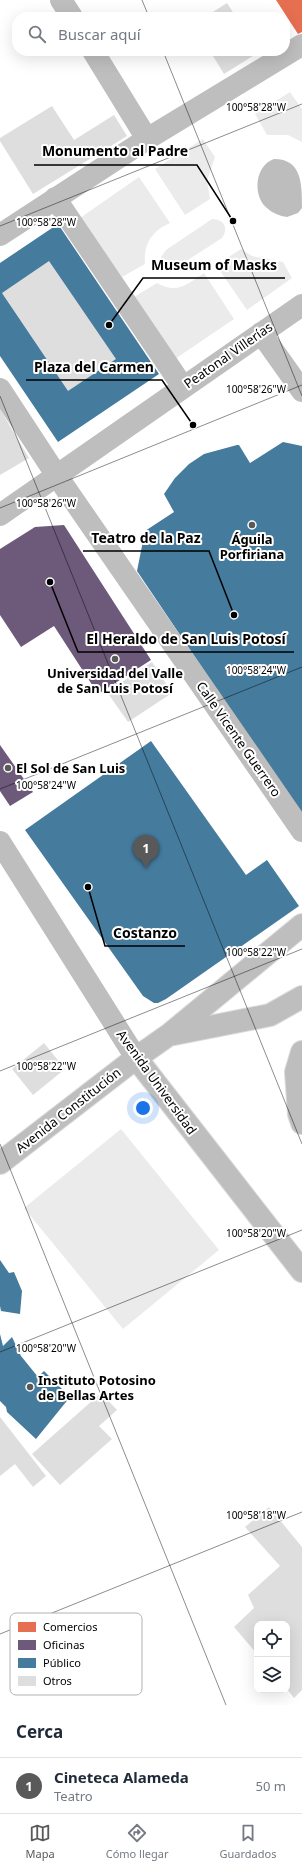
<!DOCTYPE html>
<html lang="es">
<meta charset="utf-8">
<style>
:root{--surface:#fff;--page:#f6f6f7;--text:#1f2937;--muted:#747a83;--line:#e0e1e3;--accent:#595959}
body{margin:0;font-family:"Noto Sans",sans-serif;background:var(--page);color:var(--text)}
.controls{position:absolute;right:12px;bottom:12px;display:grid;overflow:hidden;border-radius:8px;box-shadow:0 4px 16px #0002}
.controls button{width:36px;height:36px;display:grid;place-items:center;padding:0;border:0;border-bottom:1px solid var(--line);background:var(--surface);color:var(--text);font:20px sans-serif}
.you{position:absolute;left:143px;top:1108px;width:14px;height:14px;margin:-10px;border:3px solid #fff;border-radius:50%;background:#1a73e8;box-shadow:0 0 0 6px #1a73e833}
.badge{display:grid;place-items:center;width:26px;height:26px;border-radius:50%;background:var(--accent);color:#fff;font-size:13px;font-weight:700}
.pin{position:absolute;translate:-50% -33px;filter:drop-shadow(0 1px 2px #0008)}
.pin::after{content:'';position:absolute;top:21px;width:14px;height:12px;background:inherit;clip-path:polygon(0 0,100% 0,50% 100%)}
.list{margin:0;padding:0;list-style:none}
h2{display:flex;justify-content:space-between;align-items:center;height:52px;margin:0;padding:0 16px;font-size:17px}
h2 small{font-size:13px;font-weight:400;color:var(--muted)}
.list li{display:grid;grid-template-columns:26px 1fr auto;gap:12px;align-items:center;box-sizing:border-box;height:56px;padding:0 16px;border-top:1px solid var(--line)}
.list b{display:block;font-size:15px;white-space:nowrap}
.list p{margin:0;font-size:13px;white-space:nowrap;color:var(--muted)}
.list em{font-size:13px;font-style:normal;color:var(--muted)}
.icon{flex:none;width:22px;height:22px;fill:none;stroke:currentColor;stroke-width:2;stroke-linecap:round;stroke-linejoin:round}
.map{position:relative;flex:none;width:302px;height:1705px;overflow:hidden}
.search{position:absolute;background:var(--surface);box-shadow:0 4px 16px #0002;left:12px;right:12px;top:12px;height:44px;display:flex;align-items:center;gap:10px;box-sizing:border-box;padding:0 14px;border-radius:16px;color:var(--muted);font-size:15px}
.sheet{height:108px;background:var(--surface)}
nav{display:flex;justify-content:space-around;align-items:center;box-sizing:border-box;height:56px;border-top:1px solid var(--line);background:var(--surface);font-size:11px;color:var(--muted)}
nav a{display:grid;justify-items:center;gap:2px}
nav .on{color:var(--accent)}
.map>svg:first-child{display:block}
.green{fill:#ebebeb}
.water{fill:#bdbdbd}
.shops{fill:#e76f51}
.offices{fill:#6d597a}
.public{fill:#457b9d;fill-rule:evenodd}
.building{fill:#dedede}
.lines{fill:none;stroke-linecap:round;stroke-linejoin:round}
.primary-casing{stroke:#dbdbdb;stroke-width:24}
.street{stroke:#bebebe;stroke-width:22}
.primary{stroke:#bebebe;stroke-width:22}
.ticks{fill:none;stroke:#000;stroke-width:1;stroke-opacity:0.45}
.poi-dot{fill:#595959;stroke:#fff;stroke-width:1.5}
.labels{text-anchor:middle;stroke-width:4;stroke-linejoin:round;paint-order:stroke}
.street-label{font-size:13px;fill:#000;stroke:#fff}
.poi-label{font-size:13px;font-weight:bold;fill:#000;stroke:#fff}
.key{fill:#fff;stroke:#b2b2b2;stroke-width:1}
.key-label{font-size:11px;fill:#000}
.ticks-label{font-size:10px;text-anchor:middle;fill:#000;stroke:#fff;stroke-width:4;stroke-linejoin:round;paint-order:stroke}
.leader{fill:none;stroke:#000;stroke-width:1.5}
.callout-dot{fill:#000;stroke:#fff;stroke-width:1.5}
.callout-label{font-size:14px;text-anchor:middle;font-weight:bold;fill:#000;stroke:#fff;stroke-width:4;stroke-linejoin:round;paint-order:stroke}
</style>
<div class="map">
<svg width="302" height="1705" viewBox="0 0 302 1705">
<rect width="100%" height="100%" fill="#fff"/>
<path class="green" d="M290,92L302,109V142L288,135H267L255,114Z
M203,139L215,157L207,181L210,199L185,215L155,169Z
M139,177L170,223C152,231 143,244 145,264L122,277L80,218Z
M212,219C224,219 229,228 222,238L177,267L168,269L163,265L161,257L166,250Z
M241,249L252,256L283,262L292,278L247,310L216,265Z
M204,273L234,319L175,359L134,297L157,283C176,294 187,285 204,273Z
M121,1129L219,1250L123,1329L24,1208Z"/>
<path class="water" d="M274,159C302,159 302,184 302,208L298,213L287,217C280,216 272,213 267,208C252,196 255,165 274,159Z"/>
<path class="shops" d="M276,0H302V32L298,34Z"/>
<path class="offices" d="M64,525L151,660L98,694L54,626L21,647L0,615V549L35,527Z
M0,745L33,792L10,806L0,791Z"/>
<path class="public" d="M58,224L159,374L58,442L0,356V263ZM49,263L114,358L68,389L3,294Z
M283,442L302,446V816L137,571L145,531L174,512L164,494L175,478L189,464L204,454L237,445H239L250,463Z
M151,741L246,875L267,860L299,906L166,999L158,1003H154L143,996L25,830Z
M0,1260L9,1273L14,1272L22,1291L20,1314L1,1311L0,1306Z
M0,1334L3,1346L12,1337L21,1356L38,1377L44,1371L70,1397L36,1439L7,1412L6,1407L0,1401Z"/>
<path class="building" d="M227,3L236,17H205Z
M210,51H261L224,74Z
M52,106L74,140L114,115L127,136L33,194L0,141V138Z
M49,261L116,359L68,391L2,293Z
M0,409L29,458L0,475Z
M152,662L172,693L128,722L107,692Z
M44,1043L65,1069L33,1095L12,1069Z
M101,1393L117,1410L99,1426L112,1439L60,1485L32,1454Z
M0,1417L46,1476L33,1487L15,1464L0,1476Z
M269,1507L302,1547V1690L294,1698L287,1689V1624H257V1654L234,1627L254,1608L248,1595L280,1566L245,1527Z"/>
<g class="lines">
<defs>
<path id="primary" d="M174,1034L270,1015L302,997
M302,1052L296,1072L299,1114L302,1123
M136,1058L302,1271
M0,1163L136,1058L170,1034L302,925"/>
</defs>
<use href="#primary" class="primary-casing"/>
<path class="street" d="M61,0L72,17
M93,51L147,139
M55,198L183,387
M0,235L147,139L302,45
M261,333L302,391
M0,389L57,476L302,831
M0,515L302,305
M0,842L136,1058"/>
<use href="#primary" class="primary"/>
</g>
<path class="ticks" d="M142,0L149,17M163,51L302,396M0,226L302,104M0,396L302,1144M0,508L302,385M0,789L302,667M0,1071L302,949M0,1144L226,1705M0,1352L302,1230M0,1634L302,1512"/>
<g class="poi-dot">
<circle cx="252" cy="525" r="4"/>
<circle cx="115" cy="659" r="4"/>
<circle cx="8" cy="768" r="4"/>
<circle cx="30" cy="1387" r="4"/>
</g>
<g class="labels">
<g class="street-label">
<text transform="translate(228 355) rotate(-35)" y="5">Peatonal Villerías</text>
<text transform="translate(239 739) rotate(55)" y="5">Calle Vicente Guerrero</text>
<text transform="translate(157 1082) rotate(54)" y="5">Avenida Universidad</text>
<text transform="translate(68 1110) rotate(-38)" y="5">Avenida Constitución</text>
</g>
<g class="poi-label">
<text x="252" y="544">Águila<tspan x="252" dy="15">Porfiriana</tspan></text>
<text x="115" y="678">Universidad del Valle<tspan x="115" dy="15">de San Luis Potosí</tspan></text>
<text x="16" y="773" text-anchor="start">El Sol de San Luis</text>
<text x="38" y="1385" text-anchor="start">Instituto Potosino<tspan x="38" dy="15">de Bellas Artes</tspan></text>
</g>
</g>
<rect x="10" y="1613" width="132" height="82" rx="6" class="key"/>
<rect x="18" y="1622" width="18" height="10" fill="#e76f51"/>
<rect x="18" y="1640" width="18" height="10" fill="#6d597a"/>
<rect x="18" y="1658" width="18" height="10" fill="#457b9d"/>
<rect x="18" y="1676" width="18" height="10" fill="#dedede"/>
<g class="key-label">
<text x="43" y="1631">Comercios</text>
<text x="43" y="1649">Oficinas</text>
<text x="43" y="1667">Público</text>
<text x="43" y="1685">Otros</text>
</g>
<g class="ticks-label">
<text x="256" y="111">100°58'28"W</text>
<text x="46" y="226">100°58'28"W</text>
<text x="256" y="393">100°58'26"W</text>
<text x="46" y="507">100°58'26"W</text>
<text x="256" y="674">100°58'24"W</text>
<text x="46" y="789">100°58'24"W</text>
<text x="256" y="956">100°58'22"W</text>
<text x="46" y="1070">100°58'22"W</text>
<text x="256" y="1237">100°58'20"W</text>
<text x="46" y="1352">100°58'20"W</text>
<text x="256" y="1519">100°58'18"W</text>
</g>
<path class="leader" d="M233 221L197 165H34M109 325L143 278H285M193 425L162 380H26M234 615L209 551H83M50 582L78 652H294M88 887L105 946H185"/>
<g class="callout-dot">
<circle cx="233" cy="221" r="4"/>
<circle cx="109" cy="325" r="4"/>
<circle cx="193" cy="425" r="4"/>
<circle cx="234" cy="615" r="4"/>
<circle cx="50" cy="582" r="4"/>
<circle cx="88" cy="887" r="4"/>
</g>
<g class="callout-label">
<text x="115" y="156">Monumento al Padre</text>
<text x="214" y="270">Museum of Masks</text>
<text x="94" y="372">Plaza del Carmen</text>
<text x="146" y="543">Teatro de la Paz</text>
<text x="186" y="644">El Heraldo de San Luis Potosí</text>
<text x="145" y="938">Costanzo</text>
</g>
</svg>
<div class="controls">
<button><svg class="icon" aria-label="locate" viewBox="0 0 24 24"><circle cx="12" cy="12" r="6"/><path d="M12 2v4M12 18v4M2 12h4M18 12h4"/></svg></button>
<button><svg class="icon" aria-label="layers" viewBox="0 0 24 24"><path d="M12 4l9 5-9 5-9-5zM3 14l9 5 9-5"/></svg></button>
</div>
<div class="you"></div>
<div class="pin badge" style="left:146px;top:868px">1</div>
<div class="search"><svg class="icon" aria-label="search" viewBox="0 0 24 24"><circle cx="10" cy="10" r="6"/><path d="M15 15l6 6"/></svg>Buscar aquí</div>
</div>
<section class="sheet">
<h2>Cerca<small></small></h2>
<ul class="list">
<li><span class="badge">1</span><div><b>Cineteca Alameda</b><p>Teatro</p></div><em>50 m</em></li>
</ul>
</section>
<nav>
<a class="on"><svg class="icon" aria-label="map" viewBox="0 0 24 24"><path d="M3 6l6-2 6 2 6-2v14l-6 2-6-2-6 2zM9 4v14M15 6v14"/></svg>Mapa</a>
<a><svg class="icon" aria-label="directions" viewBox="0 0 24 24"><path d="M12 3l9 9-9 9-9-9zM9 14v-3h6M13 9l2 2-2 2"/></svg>Cómo llegar</a>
<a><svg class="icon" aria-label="saved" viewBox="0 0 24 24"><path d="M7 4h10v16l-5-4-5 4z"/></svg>Guardados</a>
</nav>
